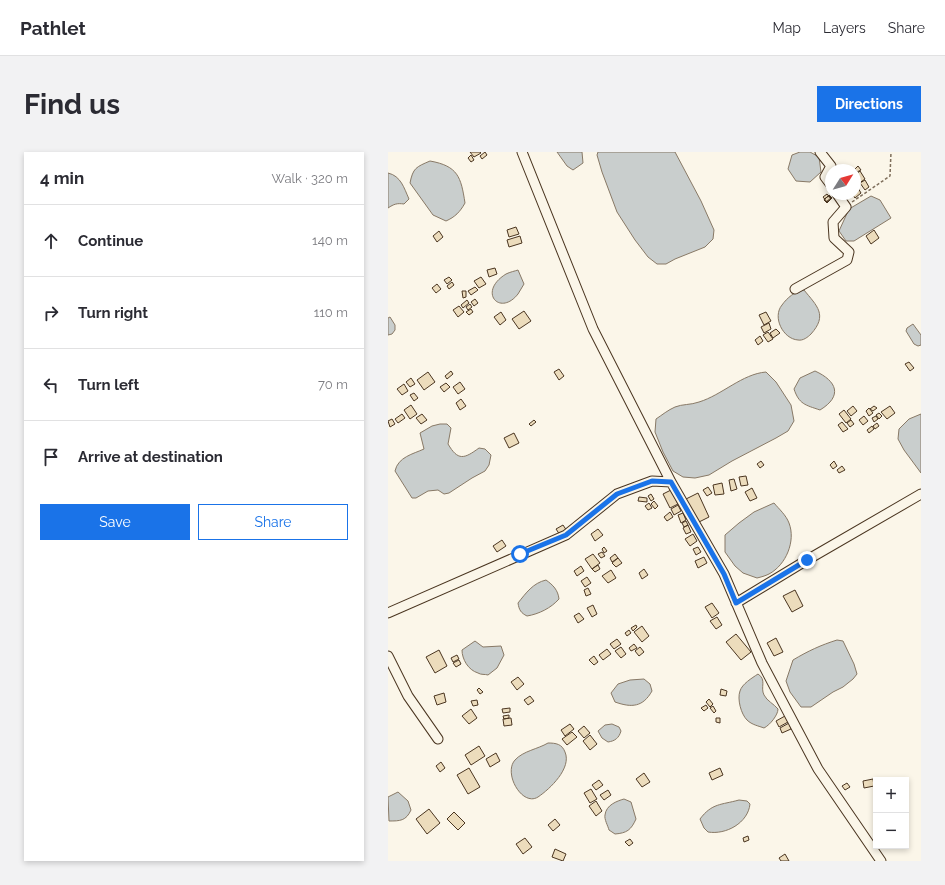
<!DOCTYPE html>
<meta charset="utf-8">
<style>
:root{--surface:#fff;--page:#f2f2f3;--text:#2b2b33;--muted:#7c7c81;--line:#e1e1e2;--accent:#1a73e8}
body{margin:0;font-family:Raleway,sans-serif;background:var(--page);color:var(--text)}
.controls{position:absolute;right:12px;bottom:12px;display:grid;overflow:hidden;border-radius:0px;box-shadow:0 2px 6px #0003}
.controls button{width:36px;height:36px;display:grid;place-items:center;padding:0;border:0;border-bottom:1px solid var(--line);background:var(--surface);color:var(--text);font:20px sans-serif}
.compass{position:absolute;left:437px;top:12px;width:36px;height:36px;border-radius:50%;background:var(--surface);box-shadow:0 2px 6px #0003;rotate:53deg}
.stop{position:absolute;width:12px;height:12px;margin:-9px;border:3px solid #1a73e8;border-radius:50%;background:#fff}
.stop.end{background:#1a73e8;border-color:#fff;box-shadow:0 1px 4px #0008}
.list{margin:0;padding:0;list-style:none}
h2{display:flex;justify-content:space-between;align-items:center;height:52px;margin:0;padding:0 16px;font-size:17px}
h2 small{font-size:13px;font-weight:400;color:var(--muted)}
.list li{display:grid;grid-template-columns:26px 1fr auto;gap:12px;align-items:center;box-sizing:border-box;height:72px;padding:0 16px;border-top:1px solid var(--line)}
.list b{display:block;font-size:15px;white-space:nowrap}
.list em{font-size:13px;font-style:normal;color:var(--muted)}
.actions{display:flex;gap:8px;padding:12px 16px}
.actions a{flex:1;padding:9px 0;border:1px solid var(--accent);border-radius:0px;text-align:center;font-size:14px;color:var(--accent)}
.actions .main{background:var(--accent);color:#fff}
.icon{flex:none;width:22px;height:22px;fill:none;stroke:currentColor;stroke-width:2;stroke-linecap:round;stroke-linejoin:round}
.map{position:relative;flex:none;width:533px;height:709px;overflow:hidden;border-radius:0px}
header{display:flex;align-items:center;gap:24px;box-sizing:border-box;height:56px;padding:0 20px;background:var(--surface);border-bottom:1px solid var(--line)}
header strong{font-size:19px}
nav{display:flex;gap:22px;margin-inline-start:auto;font-size:14px}
.intro{display:flex;align-items:center;justify-content:space-between;box-sizing:border-box;height:96px;padding:0 24px}
h1{margin:0;font-size:28px}
.button{padding:10px 18px;border-radius:0px;background:var(--accent);color:#fff;font-size:14px;font-weight:700}
main{display:flex;gap:24px;padding:0 24px}
aside{flex:1;background:var(--surface);border-radius:0px;box-shadow:0 2px 6px #0003}
.map>svg:first-child{display:block}
.water{fill:#c9cecd;stroke:#887966}
.building{fill:#ecdcbc;stroke:#4a3520}
.lines{fill:none;stroke-linecap:round;stroke-linejoin:round}
.minor-casing{stroke:#4a3520;stroke-width:11}
.path{stroke:#7f6f5c;stroke-width:1.5;stroke-dasharray:3 2;stroke-linecap:butt}
.minor{stroke:#fbf6e9;stroke-width:9}
.route{stroke:#1a73e8;stroke-width:5}
</style>
<header>
<strong>Pathlet</strong>
<nav><a>Map</a><a>Layers</a><a>Share</a></nav>
</header>
<div class="intro"><h1>Find us</h1><a class="button">Directions</a></div>
<main>
<aside>
<h2>4 min<small>Walk · 320 m</small></h2>
<ul class="list">
<li><svg class="icon" aria-label="ahead" viewBox="0 0 24 24"><path d="M12 20V5M6 11l6-6 6 6"/></svg><div><b>Continue</b></div><em>140 m</em></li>
<li><svg class="icon" aria-label="right" viewBox="0 0 24 24"><path d="M7 20v-9h11M14 6l5 5-5 5"/></svg><div><b>Turn right</b></div><em>110 m</em></li>
<li><svg class="icon" aria-label="left" viewBox="0 0 24 24"><path d="M17 20v-9H6M10 6l-5 5 5 5"/></svg><div><b>Turn left</b></div><em>70 m</em></li>
<li><svg class="icon" aria-label="arrive" viewBox="0 0 24 24"><path d="M6 21V4h12l-3 4 3 4H6"/></svg><div><b>Arrive at destination</b></div></li>
</ul>
<div class="actions"><a class="main">Save</a><a>Share</a></div>
</aside>
<div class="map">
<svg width="533" height="709" viewBox="0 0 533 709">
<rect width="100%" height="100%" fill="#fbf6e9"/>
<path class="water" d="M169,0H194L195,11L185,18L179,14Z
M210,0H287L313,49L326,78L325,87L317,95L287,107L278,112H269L260,105L247,88L229,60L214,20L209,3Z
M412,0H422L431,5L433,20L422,30L408,29L400,17L404,3Z
M42,9C70,14 73,25 77,51C72,60 67,65 58,69L45,63L22,31C25,16 28,15 42,9Z
M0,21C13,24 16,36 21,47L16,52C9,51 6,52 0,56Z
M483,44L492,48L503,66L466,89H458L451,79L461,57Z
M130,118L136,132C134,135 132,139 130,142C112,165 89,140 118,122C122,120 127,119 130,118Z
M416,138C429,154 440,163 423,182C420,185 415,189 410,188C395,187 384,165 394,153C399,146 407,139 416,138Z
M2,165L7,173V178L4,182L0,183V166Z
M525,172L533,183V193L530,194L526,192L518,179L519,176Z
M427,219C449,229 455,244 432,258C417,253 411,252 406,237L412,226Z
M378,220L388,230L403,253L406,269L400,279L388,286L344,309L321,323L307,326L295,325L285,319L275,300L267,280L268,267C274,263 280,258 287,255C294,252 303,253 311,250C334,243 354,222 378,220Z
M533,262V321L516,298L510,287L511,277L521,267Z
M52,272H59L63,276L60,292C70,309 76,307 91,296L97,297L103,303L101,313L97,319L84,326L61,341L56,342L50,338L40,339L28,346H24L7,319C10,305 25,302 36,297L32,281L44,274Z
M386,351C391,357 398,363 401,371C408,389 398,413 381,422C377,424 373,425 369,426L355,421L347,414L337,400V383L351,371L366,360Z
M158,428C165,433 170,438 171,447C163,456 151,462 139,464C133,461 131,458 130,451C138,441 145,431 158,428Z
M449,488L455,489L466,512L469,522L465,527L455,535L445,540L423,555H413L402,540L398,529L405,508C420,499 433,493 449,488Z
M87,489L95,495L113,494L116,503L109,516L100,523C97,522 93,523 90,521C80,518 74,507 74,498Z
M370,522C379,528 372,535 376,543C379,549 386,552 390,557C390,563 382,573 376,576C371,574 364,573 359,568C353,562 349,547 352,539C354,532 364,526 370,522Z
M256,527L262,532L264,539C255,555 244,556 227,550L223,541L230,532L242,528Z
M224,572L231,575L233,579C231,586 227,589 220,590L214,586L210,579L217,573Z
M160,591C168,591 174,592 177,600C184,616 162,637 150,645C134,655 115,621 127,608C135,599 150,597 160,591Z
M10,640L20,649L23,658C18,669 12,669 1,669L0,645Z
M236,647L243,650L248,667C243,678 239,681 227,682L221,678C220,674 216,667 217,663C218,653 229,649 236,647Z
M351,648L359,649L362,652C360,671 338,683 320,680L316,676L312,667C324,651 333,653 351,648Z"/>
<path class="building" d="M82,0H92L93,1L86,5Z
M97,0L99,3L94,7L92,4Z
M83,3L86,8L83,10L80,6Z
M470,14L473,18L469,20L467,17Z
M472,19L477,27L470,32L467,28V23Z
M477,28L481,35L477,38L472,31Z
M470,36L473,41L467,46L464,42H467V38Z
M439,42L443,47L439,50L435,45Z
M441,43L444,46L439,51L436,48Z
M441,44L443,46L438,50L436,47Z
M128,75L131,82L121,85L119,78Z
M486,78L491,86L483,92L478,84Z
M51,79L55,85L49,90L45,84Z
M132,84L134,91L121,95L119,88Z
M107,116L109,122L101,125L99,118Z
M61,125L64,128L59,132L56,128Z
M93,125L98,132L91,136L86,129Z
M64,130L66,133L61,137L59,134Z
M49,132L53,137L48,141L44,136Z
M87,135L90,138L83,143L80,139Z
M74,139H78V145L75,146Z
M87,147L90,151L86,154L83,150Z
M79,148L81,151L75,156L73,153Z
M82,152L84,155L80,158L78,155Z
M71,154L76,160L70,165L65,158Z
M83,157L85,160L81,163L78,160Z
M136,159L143,169L131,177L124,167Z
M113,160L118,168L112,173L106,165Z
M378,160L383,169L376,173L371,163Z
M381,171L383,177L376,181L373,175Z
M388,177L392,181L385,186L382,181Z
M380,180L385,187L380,190L375,183Z
M372,184L375,189L370,193L367,188Z
M521,210L526,216L522,219L517,212Z
M171,217L176,224L171,228L166,220Z
M63,219L65,222L59,227L57,224Z
M40,220L47,230L36,238L29,228Z
M23,226L27,232L22,235L18,230Z
M72,230L77,237L70,242L65,235Z
M58,231L62,235L56,240L52,235Z
M16,232L20,239L14,243L9,237Z
M26,241L30,246L26,249L22,243Z
M73,247L78,254L72,258L68,251Z
M23,253L29,262L22,267L16,258Z
M465,254L469,259L463,264L459,259Z
M486,254L489,256L485,259L482,257Z
M502,254L507,261L499,267L493,260Z
M481,256L485,261L481,264L478,259Z
M456,258L463,267L458,271L451,262Z
M491,261L494,264L491,267L488,263Z
M14,262L17,266L10,271L7,267Z
M34,262L39,268L33,272L28,266Z
M476,264L480,269L475,273L471,268Z
M488,264L490,267L486,270L484,266Z
M4,267L7,272L2,275L0,269Z
M146,268L148,270L143,274L141,272Z
M463,268L466,272L462,275L459,271Z
M454,270L460,277L455,280L450,273Z
M489,271L491,274L487,277L485,274Z
M484,274L486,277L481,281L479,278Z
M126,281L131,291L121,296L116,286Z
M373,309L376,313L372,316L369,312Z
M446,309L449,314L445,317L442,313Z
M454,314L457,318L451,321L449,318Z
M358,324L360,333L353,334L351,325Z
M346,327L349,337L343,339L341,328Z
M334,331L336,342L327,343L325,333Z
M320,335L324,341L319,344L315,338Z
M364,336L369,346L362,349L357,340Z
M283,338L290,352L282,356L275,342Z
M310,341L321,365L309,371L298,347Z
M263,342L266,347L263,349L260,344Z
M251,345L259,346V350L250,349Z
M266,349L270,354L267,357L263,352Z
M261,351L264,356L260,358L257,354Z
M290,353L293,359L286,363L283,357Z
M282,360L285,365L279,369L276,365Z
M295,361L298,368L293,371L290,363Z
M298,369L300,373L296,375L294,371Z
M175,373L179,379L172,383L168,377Z
M300,373L303,380L298,382L295,376Z
M210,377L215,383L207,389L203,382Z
M305,382L309,389L302,394L297,387Z
M114,388L118,394L109,400L105,394Z
M216,395L219,399L216,401L214,397Z
M310,395L313,400L308,403L305,397Z
M214,400L217,404L213,406L210,402Z
M205,402L212,411L204,417L197,407Z
M227,402L230,406L224,410L222,406Z
M316,405L319,411L310,416L307,409Z
M230,406L234,411L228,415L224,411Z
M210,413L212,417L207,420L204,417Z
M193,414L196,419L189,424L186,419Z
M256,417L260,423L254,427L251,421Z
M223,418L228,426L220,431L214,424Z
M199,425L203,431L197,435L193,429Z
M200,436L203,442L198,444L196,438Z
M407,438L415,454L404,460L395,444Z
M324,451L331,461L324,466L317,455Z
M205,453L209,462L204,465L199,456Z
M191,461L196,467L190,471L186,464Z
M329,465L334,473L328,477L322,469Z
M248,473L249,475L245,479L243,476Z
M254,474L261,484L254,490L246,480Z
M241,478L243,481L239,484L237,481Z
M348,482L363,500L353,508L338,490Z
M388,486L395,500L386,504L379,491Z
M229,487L233,492L226,497L222,492Z
M246,492L249,496L243,499L241,496Z
M233,495L238,502L233,506L227,499Z
M252,495L256,500L251,504L247,499Z
M219,497L223,502L215,508L211,503Z
M51,498L59,514L47,521L38,505Z
M69,503L71,507L65,510L63,506Z
M206,504L210,510L206,513L201,508Z
M71,508L73,512L68,515L65,511Z
M130,525L136,532L129,538L123,530Z
M91,536L95,540L92,542L89,538Z
M333,537L339,539L338,544L332,543Z
M56,541L58,550L49,553L46,544Z
M142,544L146,549L140,553L136,548Z
M321,547L325,552L322,555L318,550Z
M89,548L90,553L85,554L83,549Z
M318,553L320,556L316,559L313,556Z
M325,554L328,559L326,561L322,556Z
M122,556V560L115,561L114,557Z
M83,557L89,566L81,572L74,564Z
M121,563V566L116,567L115,564Z
M397,564L400,570L391,575L388,569Z
M123,566L124,573L116,574L115,567Z
M328,566H332V571L328,570Z
M401,571L403,577L394,581L392,576Z
M182,572L186,577L177,584L173,578Z
M196,574L202,581L196,586L190,579Z
M184,580L189,585L179,593L174,587Z
M202,583L209,592L202,598L195,589Z
M91,594L97,604L83,613L77,603Z
M108,601L112,609L102,615L98,607Z
M53,610L57,616L52,620L48,614Z
M81,616L92,635L80,642L69,623Z
M332,616L335,623L324,628L321,621Z
M256,621L262,630L254,635L248,627Z
M485,627L486,634L476,636L475,629Z
M211,628L215,633L208,638L204,633Z
M459,631L462,635L457,638L454,634Z
M203,637L209,647L202,651L196,641Z
M220,638L223,643L216,648L212,643Z
M208,649L214,659L208,664L201,654Z
M41,657L52,671L39,682L28,667Z
M66,660L77,671L70,678L59,667Z
M167,667L172,673L165,679L160,673Z
M360,684L361,688L356,690L355,686Z
M137,686L144,695L135,702L128,692Z
M242,687L245,691L241,694L237,690Z
M167,697L178,702L175,709L164,705Z
M397,702L401,709H393L391,706Z"/>
<g class="lines">
<defs>
<path id="minor" d="M134,0L205,177L283,330L336,422L374,511L430,617L493,709
M432,0L443,14L437,25L443,33
M407,137L459,108L461,100L446,86L445,70L458,55L449,42
M348,451L419,408L533,342
M0,461L178,383L229,342L264,329L283,330
M0,504L20,544L50,587"/>
</defs>
<use href="#minor" class="minor-casing"/>
<path class="path" d="M464,50L502,24L503,0"/>
<use href="#minor" class="minor"/>
</g>
<g class="lines">
<path class="route" d="M132,402L178,383L229,342L264,329L283,330L336,422L348,451L419,408"/>
</g>
</svg>
<div class="controls">
<button>+</button>
<button>−</button>
</div>
<svg class="compass" viewBox="-18 -18 36 36"><path d="M0-13l5 13h-10z" fill="#e53935"/><path d="M0 13l5-13h-10z" fill="#7c7c81"/></svg>
<div class="stop" style="left:132px;top:402px"></div>
<div class="stop end" style="left:419px;top:408px"></div>
</div>
</main>
